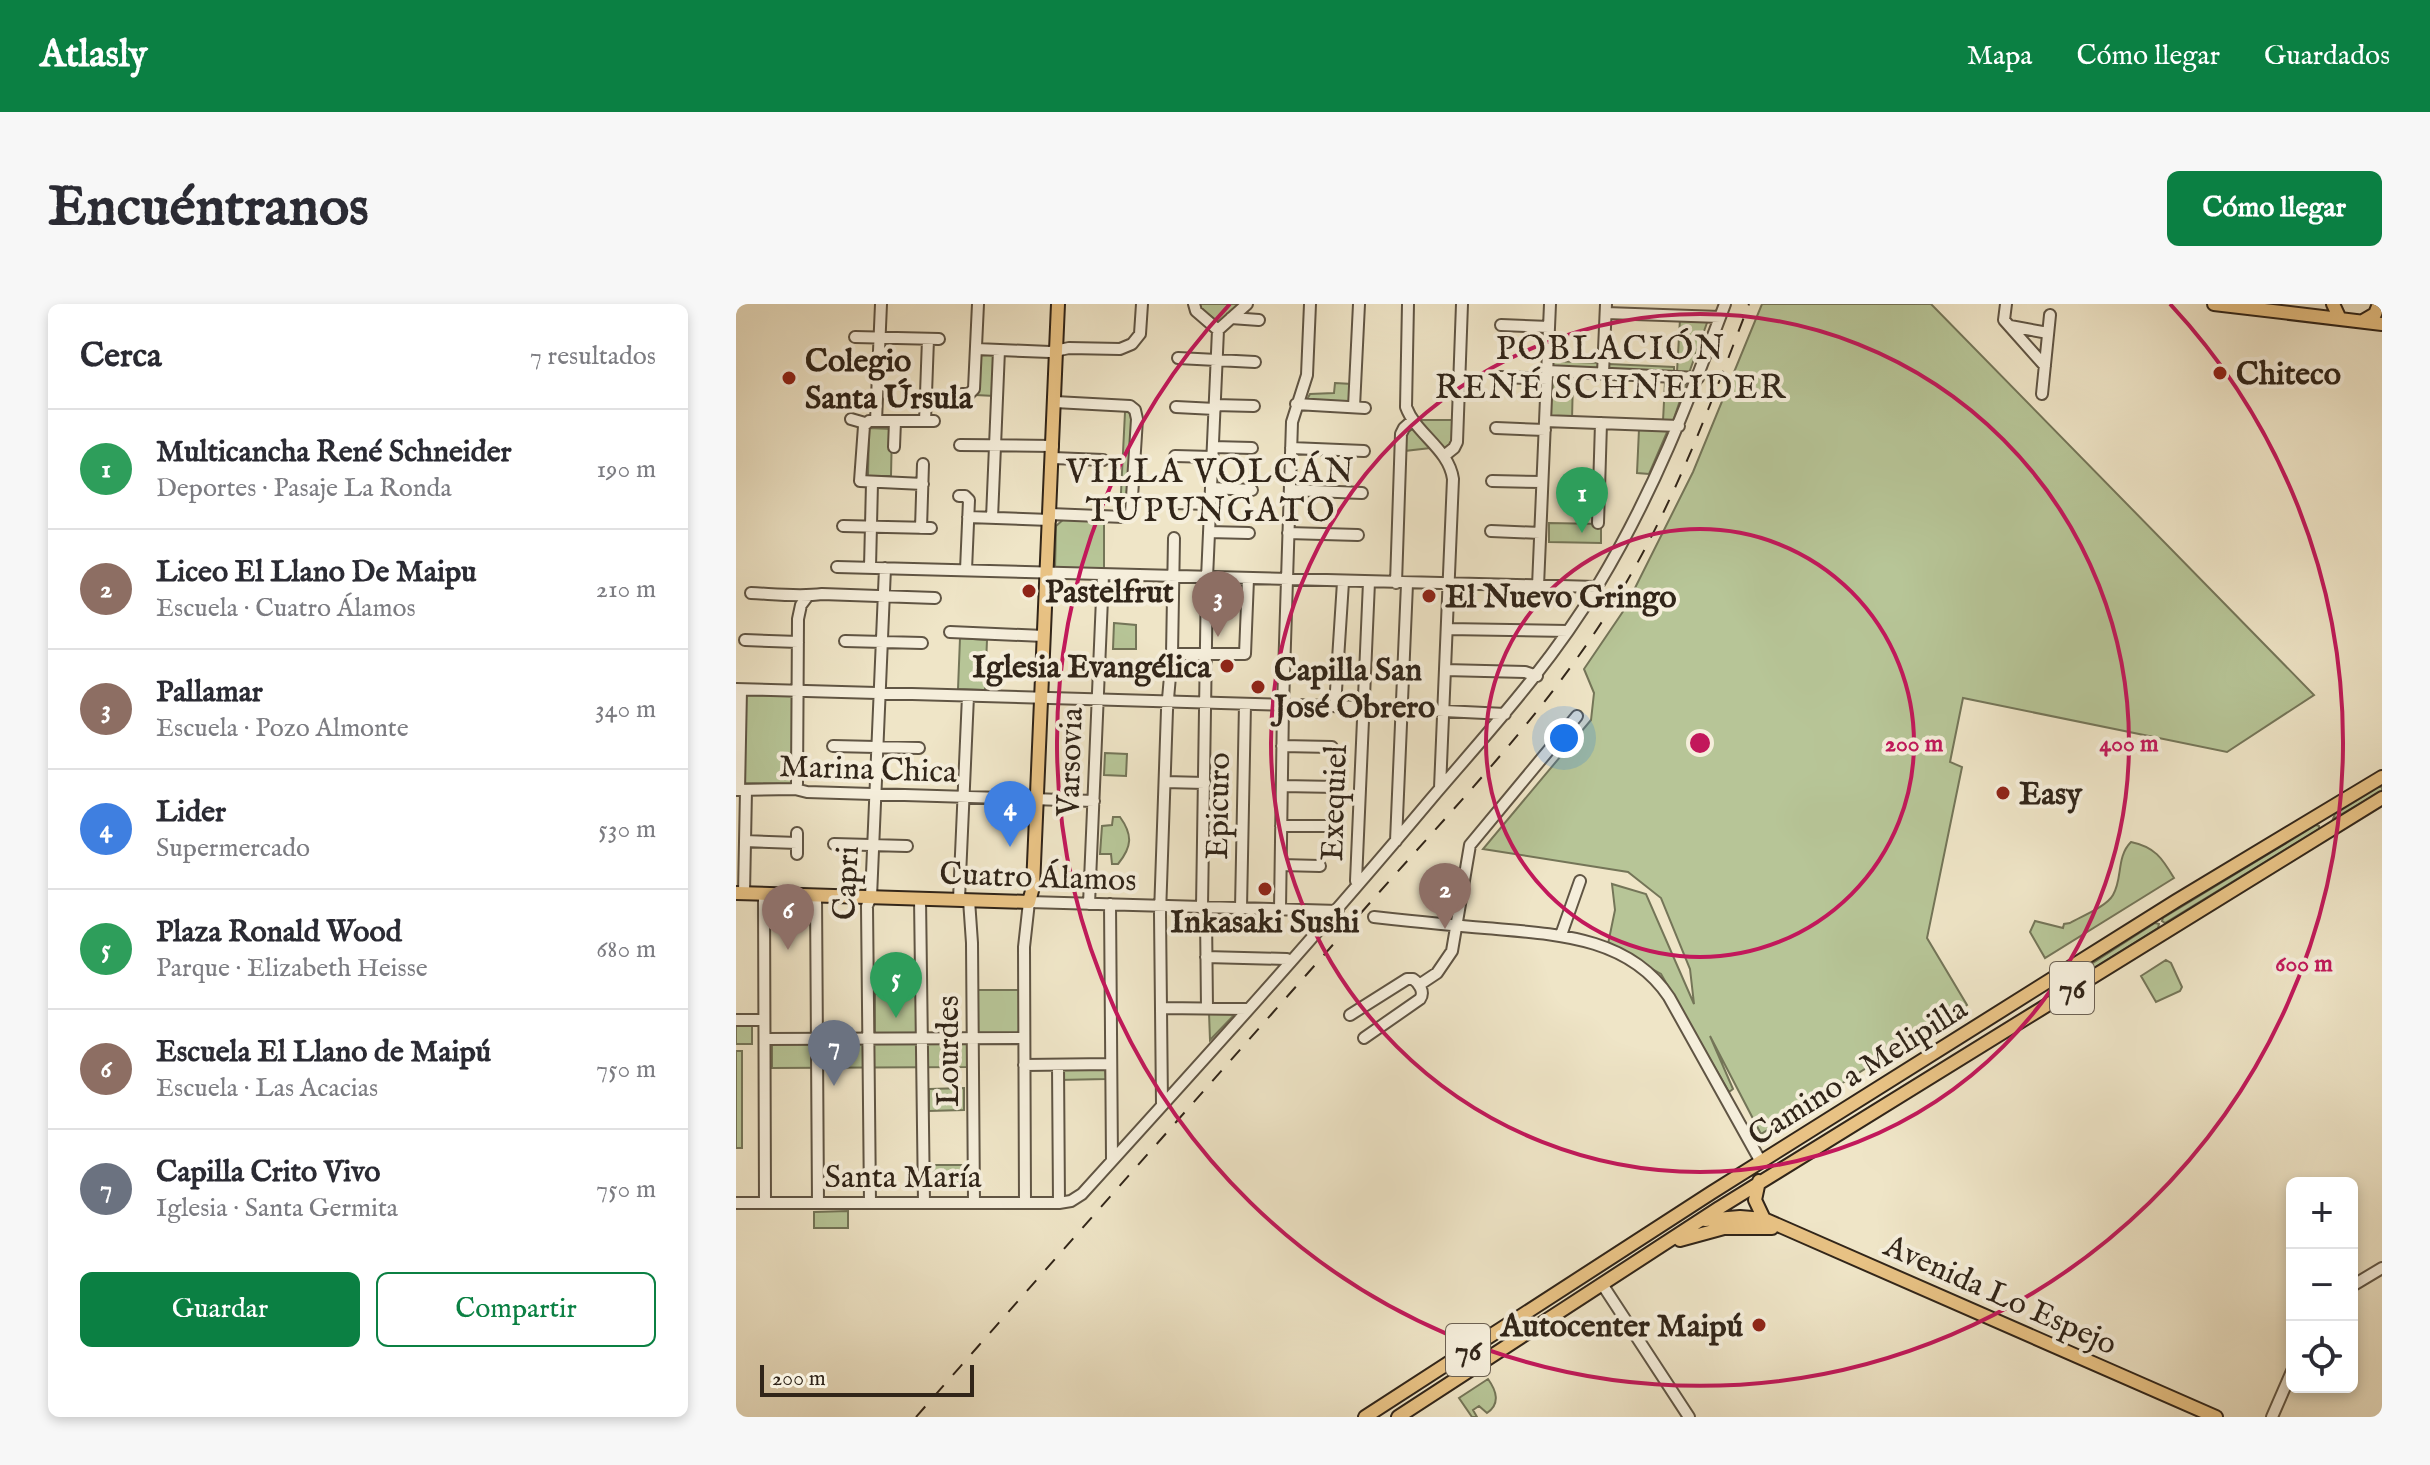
<!DOCTYPE html>
<html lang="es">
<meta charset="utf-8">
<style>
:root{--surface:#fff;--page:#f7f7f7;--text:#2b2b33;--muted:#7c7c81;--line:#e1e1e2;--accent:#0b8043}
body{margin:0;font-family:"IM FELL English",serif;background:var(--page);color:var(--text)}
.controls{position:absolute;right:24px;bottom:24px;display:grid;overflow:hidden;border-radius:12px;box-shadow:0 4px 12px #0003}
.controls button{width:72px;height:72px;display:grid;place-items:center;padding:0;border:0;border-bottom:2px solid var(--line);background:var(--surface);color:var(--text);font:40px sans-serif}
.scale{position:absolute;left:24px;bottom:20px;width:214px;box-sizing:border-box;padding-left:8px;border:4px solid #312519;border-top:0;font-size:22px;line-height:28px;white-space:nowrap;color:#312519;-webkit-text-stroke:6px #f5eedb;paint-order:stroke}
.you{position:absolute;left:828px;top:434px;width:28px;height:28px;margin:-20px;border:6px solid #fff;border-radius:50%;background:#1a73e8;box-shadow:0 0 0 12px #1a73e833}
.badge{display:grid;place-items:center;width:52px;height:52px;border-radius:50%;background:var(--accent);color:#fff;font-size:26px;font-weight:700}
.pin{position:absolute;translate:-50% -66px;filter:drop-shadow(0 2px 4px #0008)}
.pin::after{content:'';position:absolute;top:42px;width:28px;height:24px;background:inherit;clip-path:polygon(0 0,100% 0,50% 100%)}
.list{margin:0;padding:0;list-style:none}
h2{display:flex;justify-content:space-between;align-items:center;height:104px;margin:0;padding:0 32px;font-size:34px}
h2 small{font-size:26px;font-weight:400;color:var(--muted)}
.list li{display:grid;grid-template-columns:52px 1fr auto;gap:24px;align-items:center;box-sizing:border-box;height:120px;padding:0 32px;border-top:2px solid var(--line)}
.list b{display:block;font-size:30px;white-space:nowrap}
.list p{margin:0;font-size:26px;white-space:nowrap;color:var(--muted)}
.list em{font-size:26px;font-style:normal;color:var(--muted)}
.actions{display:flex;gap:16px;padding:24px 32px}
.actions a{flex:1;padding:18px 0;border:2px solid var(--accent);border-radius:12px;text-align:center;font-size:28px;color:var(--accent)}
.actions .main{background:var(--accent);color:#fff}
.icon{flex:none;width:44px;height:44px;fill:none;stroke:currentColor;stroke-width:2;stroke-linecap:round;stroke-linejoin:round}
.map{position:relative;flex:none;width:1646px;height:1113px;overflow:hidden;border-radius:12px}
header{display:flex;align-items:center;gap:48px;box-sizing:border-box;height:112px;padding:0 40px;background:var(--accent);color:#fff}
header strong{font-size:38px}
nav{display:flex;gap:44px;margin-inline-start:auto;font-size:28px}
.intro{display:flex;align-items:center;justify-content:space-between;box-sizing:border-box;height:192px;padding:0 48px}
h1{margin:0;font-size:56px}
.button{padding:20px 36px;border-radius:12px;background:var(--accent);color:#fff;font-size:28px;font-weight:700}
main{display:flex;gap:48px;padding:0 48px}
aside{flex:1;background:var(--surface);border-radius:12px;box-shadow:0 4px 12px #0003}
.map>svg:first-child{display:block}
.green{fill:#b7c597;stroke:#747558;stroke-width:2}
.lines{fill:none;stroke-linecap:round;stroke-linejoin:round}
.minor-casing{stroke:#605544;stroke-width:14}
.major-casing{stroke:#312519;stroke-width:16}
.minor{stroke:#f5eedb;stroke-width:10}
.major{stroke:#e8c284;stroke-width:12}
.rail{stroke:#312519;stroke-width:2;stroke-dasharray:14 14;stroke-linecap:butt}
.ring{fill:none;stroke:#c2185b;stroke-width:4}
.poi-dot{fill:#8f2418;stroke:#f5eedb;stroke-width:3}
.labels{text-anchor:middle;stroke-width:8;stroke-linejoin:round;paint-order:stroke}
.shield{fill:#f5eedb;stroke:#6c6153;stroke-width:2}
.shield-label{font-size:30px;font-weight:bold;fill:#312519}
.poi-label{font-size:32px;font-weight:bold;fill:#312519;stroke:#f5eedb;text-anchor:start}
.street-label{font-size:32px;fill:#312519;stroke:#f5eedb}
.neighbourhood-label{font-size:34px;letter-spacing:2px;fill:#312519;stroke:#f5eedb}
.centre{fill:#c2185b;stroke:#f5eedb;stroke-width:4}
.ring-label{font-size:24px;text-anchor:middle;font-weight:bold;fill:#c2185b;stroke:#f5eedb;stroke-width:8;stroke-linejoin:round;paint-order:stroke}
</style>
<header>
<strong>Atlasly</strong>
<nav><a>Mapa</a><a>Cómo llegar</a><a>Guardados</a></nav>
</header>
<div class="intro"><h1>Encuéntranos</h1><a class="button">Cómo llegar</a></div>
<main>
<aside>
<h2>Cerca<small>7 resultados</small></h2>
<ul class="list">
<li><span class="badge" style="background:#2e9e5b">1</span><div><b>Multicancha René Schneider</b><p>Deportes · Pasaje La Ronda</p></div><em>190 m</em></li>
<li><span class="badge" style="background:#8d6e63">2</span><div><b>Liceo El Llano De Maipu</b><p>Escuela · Cuatro Álamos</p></div><em>210 m</em></li>
<li><span class="badge" style="background:#8d6e63">3</span><div><b>Pallamar</b><p>Escuela · Pozo Almonte</p></div><em>340 m</em></li>
<li><span class="badge" style="background:#3f7fe0">4</span><div><b>Lider</b><p>Supermercado</p></div><em>530 m</em></li>
<li><span class="badge" style="background:#2e9e5b">5</span><div><b>Plaza Ronald Wood</b><p>Parque · Elizabeth Heisse</p></div><em>680 m</em></li>
<li><span class="badge" style="background:#8d6e63">6</span><div><b>Escuela El Llano de Maipú</b><p>Escuela · Las Acacias</p></div><em>750 m</em></li>
<li><span class="badge" style="background:#6b7280">7</span><div><b>Capilla Crito Vivo</b><p>Iglesia · Santa Germita</p></div><em>750 m</em></li>
</ul>
<div class="actions"><a class="main">Guardar</a><a>Compartir</a></div>
</aside>
<div class="map">
<svg width="1646" height="1113" viewBox="0 0 1646 1113">
<rect width="100%" height="100%" fill="#efe5c7"/>
<filter id="stains"><feTurbulence type="fractalNoise" baseFrequency=".0025" numOctaves="4"/><feColorMatrix values="0 0 0 0 .2 0 0 0 0 .09 0 0 0 0 .02 0 0 0 .5 -.17"/></filter>
<radialGradient id="worn" r=".72"><stop offset=".6" stop-color="#630" stop-opacity="0"/><stop offset="1" stop-color="#630" stop-opacity=".3"/></radialGradient>
<path class="green" d="M464,0H502V4L484,19L464,4Z
M1026,0H1195L1578,391L1491,448L1227,394L1214,458L1226,463L1191,634L1231,701L1025,830L974,732L997,785L993,788L925,670L872,640L879,606L876,580L910,590L958,700L954,665L925,594L892,568L747,545L855,416L858,389L848,365L888,306L957,168Z
M944,15L972,16L953,69L941,68Z
M241,50L260,51L258,92L240,91Z
M816,57L865,59L864,66L815,64Z
M872,60L938,63V71L872,68Z
M815,72L837,73L836,116L814,115Z
M929,78L950,79L937,117H927Z
M599,79L616,80L615,101L569,99L574,90L598,89Z
M389,108H395L397,115L390,209H384Z
M682,116H717L716,137L710,146Z
M676,121L695,144L668,147L670,127Z
M133,124L156,125L155,172H132Z
M903,125L932,126L913,170L901,169Z
M329,214L368,216V268L319,266L320,222Z
M813,219L865,220V239L813,238Z
M378,319L400,321V345H377Z
M224,334L251,336L249,386L222,385Z
M9,391L58,392L57,480L8,479Z
M369,449L391,450L390,472L368,471Z
M1642,483H1646V487L1597,515L1599,510Z
M377,513H384C397,531 396,543 382,560H376L375,550H364L366,522L376,521Z
M1580,521L1583,522V525L1429,619L1426,617L1427,614Z
M1395,538C1419,543 1426,554 1438,574L1309,654L1294,628L1299,617L1327,624L1328,620L1334,619C1346,612 1370,603 1377,591C1387,574 1380,553 1395,538Z
M1419,619L1423,620L1422,624L1349,670L1345,669L1346,666Z
M1430,656L1435,659L1446,683L1444,687L1420,698L1405,672Z
M241,686H283V729H241Z
M139,690H182L181,740H234V763L36,764V739L139,738Z
M501,708L474,736L473,709Z
M0,720H16V740H0Z
M0,747H6V844H0Z
M323,764H369L370,775L323,776Z
M228,784V806L193,807V785Z
M193,861H227L228,883H193Z
M112,907V924H78V908Z
M752,1075C760,1086 765,1100 751,1109L743,1102L737,1106L741,1113H736L723,1094Z"/>
<g class="lines">
<defs>
<path id="minor" d="M458,0L460,7L482,26
M672,0L670,103C680,130 713,145 717,175L704,484
M1270,0L1268,16L1309,62
M870,9L984,13
M495,14L523,16
M765,21L813,23
M1274,22L1312,29
M119,33L203,35
M240,45L314,48L333,44L384,45L396,40L404,30L406,0
M442,54L519,58
M811,67L962,74
M867,69L870,0
M764,73L811,75
M226,90H233L238,85L242,0
M1306,90L1314,11
M560,100L629,104
M479,101L518,102
M440,103L479,105
M618,103L623,0
M115,115L129,119
M140,117L145,0
M189,117L192,35
M809,117L943,122
M760,124L809,126
M224,141L317,142
M158,143L159,117
M477,143L516,144
M555,144L628,147
M439,152L476,153
M708,152L718,144L721,138L726,0
M317,154L367,156
M756,177L806,178
M187,180L124,177L128,122L133,117H198
M475,184L516,186
M554,186L626,189
M223,192H229L233,196L230,266
M436,199L474,200
M314,210L388,213L395,209L401,115L399,106L394,102L319,98
M232,213L314,216
M256,214L263,46
M862,219L865,119
M107,222L195,224
M185,224L187,160
M755,227L804,229
M473,228L513,229
M552,229L622,231
M101,263L861,283
M134,263L136,179
M660,279L665,130L668,124L677,116
M802,282L814,0
M15,289C38,290 63,293 86,290L199,294
M711,325L832,327
M214,328L308,332
M9,336L62,338
M109,337L186,339
M436,350H509L512,275
M709,366L789,368L801,372
M0,385L627,403L769,410
M599,402L607,278
M97,442L183,444
M546,442L596,443
M429,478L469,479
M546,482L601,483
M59,485L61,480L62,315L65,301L71,293
M0,486L59,485L71,488L358,497
M3,486L5,386
M545,522H599
M9,537L61,539
M660,537L671,280
M98,540L171,542
M61,550V529
M545,561L584,562
M620,577L633,278
M8,589L10,486
M28,589L29,899
M80,591L82,899
M184,594L188,898
M223,595L232,392
M233,596L236,639L238,898
M353,600L367,271
M374,600L376,856
M505,604L509,400
M544,605L547,402L556,118L571,71L574,0
M638,613C675,617 712,621 749,624C815,630 892,631 933,693L1025,858
M825,631L844,577
M470,653L551,655
M683,681L701,669L716,647L734,541L841,412
M425,704L511,705
M471,705L470,611L466,603L471,274L482,26L511,0
M614,711L671,675H677C683,679 689,688 684,695L628,734
M0,716H28
M29,735L288,734
M288,761L375,760
M322,761L323,899
M426,800L424,610L431,406L436,350L438,234
M134,898L131,602L135,593L149,264
M289,898L288,643L293,598L602,607
M0,899H323L335,897L346,890C464,760 582,630 695,495C754,426 815,360 862,281C918,188 951,101 989,0
M866,980L953,1113
M1616,982L1646,964
M1536,1113L1556,1067"/>
<path id="major" d="M1478,0L1646,20
M1597,0L1604,15
M1627,17L1639,10L1643,0
M0,589L293,598L297,583L322,0
M1023,877L1019,896L1028,915
M969,916L1004,913L1028,915L1480,1113
M944,936L988,924H1036
M629,1113L975,889L1440,597L1646,473
M662,1113L983,904L1646,494"/>
</defs>
<use href="#minor" class="minor-casing"/>
<use href="#major" class="major-casing"/>
<use href="#minor" class="minor"/>
<use href="#major" class="major"/>
<path class="rail" d="M180,1113C330,942 481,772 632,601C720,501 815,404 884,289C939,198 975,99 1013,0"/>
</g>
<g class="ring">
<circle cx="964" cy="439" r="214"/>
<circle cx="964" cy="439" r="429"/>
<path d="M1434 0A643 643 0 1 1 494 0"/>
</g>
<g class="poi-dot">
<circle cx="1484" cy="69" r="8"/>
<circle cx="53" cy="74" r="8"/>
<circle cx="293" cy="287" r="8"/>
<circle cx="693" cy="292" r="8"/>
<circle cx="491" cy="362" r="8"/>
<circle cx="522" cy="383" r="8"/>
<circle cx="1267" cy="489" r="8"/>
<circle cx="529" cy="585" r="8"/>
<circle cx="1023" cy="1021" r="8"/>
</g>
<g class="labels">
<g class="shield">
<rect x="1314" y="658" width="44" height="52" rx="6"/>
<rect x="710" y="1020" width="44" height="52" rx="6"/>
</g>
<g class="shield-label">
<text x="1336" y="694">76</text>
<text x="732" y="1056">76</text>
</g>
<g class="poi-label">
<text x="69" y="67">Colegio<tspan x="69" dy="37">Santa Úrsula</tspan></text>
<text x="1500" y="80">Chiteco</text>
<text x="309" y="298">Pastelfrut</text>
<text x="709" y="303">El Nuevo Gringo</text>
<text x="475" y="373" text-anchor="end">Iglesia Evangélica</text>
<text x="538" y="376">Capilla San<tspan x="538" dy="37">José Obrero</tspan></text>
<text x="1283" y="500">Easy</text>
<text x="529" y="628" text-anchor="middle">Inkasaki Sushi</text>
<text x="1007" y="1032" text-anchor="end">Autocenter Maipú</text>
</g>
<g class="street-label">
<text transform="translate(333 458) rotate(-88)" y="11">Varsovia</text>
<text transform="translate(132 464) rotate(2)" y="11">Marina Chica</text>
<text transform="translate(597 499) rotate(-88)" y="11">Exequiel</text>
<text transform="translate(481 502) rotate(-89)" y="11">Epicuro</text>
<text transform="translate(302 572) rotate(2)" y="11">Cuatro Álamos</text>
<text transform="translate(109 579) rotate(-87)" y="11">Capri</text>
<text transform="translate(211 747) rotate(-90)" y="11">Lourdes</text>
<text transform="translate(1121 767) rotate(-32)" y="11">Camino a Melipilla</text>
<text x="167" y="883">Santa María</text>
<text transform="translate(1265 990) rotate(24)" y="11">Avenida Lo Espejo</text>
</g>
<g class="neighbourhood-label">
<text x="875" y="55">POBLACIÓN<tspan x="875" dy="39">RENÉ SCHNEIDER</tspan></text>
<text x="475" y="178">VILLA VOLCÁN<tspan x="475" dy="39">TUPUNGATO</tspan></text>
</g>
</g>
<circle cx="964" cy="439" r="12" class="centre"/>
<g class="ring-label">
<text x="1178" y="447">200 m</text>
<text x="1393" y="447">400 m</text>
<text x="1568" y="667">600 m</text>
</g>
<rect width="100%" height="100%" filter="url(#stains)"/>
<rect width="100%" height="100%" fill="url(#worn)"/>
</svg>
<div class="controls">
<button>+</button>
<button>−</button>
<button><svg class="icon" aria-label="locate" viewBox="0 0 24 24"><circle cx="12" cy="12" r="6"/><path d="M12 2v4M12 18v4M2 12h4M18 12h4"/></svg></button>
</div>
<div class="scale">200 m</div>
<div class="you"></div>
<div class="pin badge" style="left:846px;top:229px;background:#2e9e5b">1</div>
<div class="pin badge" style="left:709px;top:625px;background:#8d6e63">2</div>
<div class="pin badge" style="left:482px;top:333px;background:#8d6e63">3</div>
<div class="pin badge" style="left:274px;top:543px;background:#3f7fe0">4</div>
<div class="pin badge" style="left:160px;top:714px;background:#2e9e5b">5</div>
<div class="pin badge" style="left:52px;top:646px;background:#8d6e63">6</div>
<div class="pin badge" style="left:98px;top:782px;background:#6b7280">7</div>
</div>
</main>
